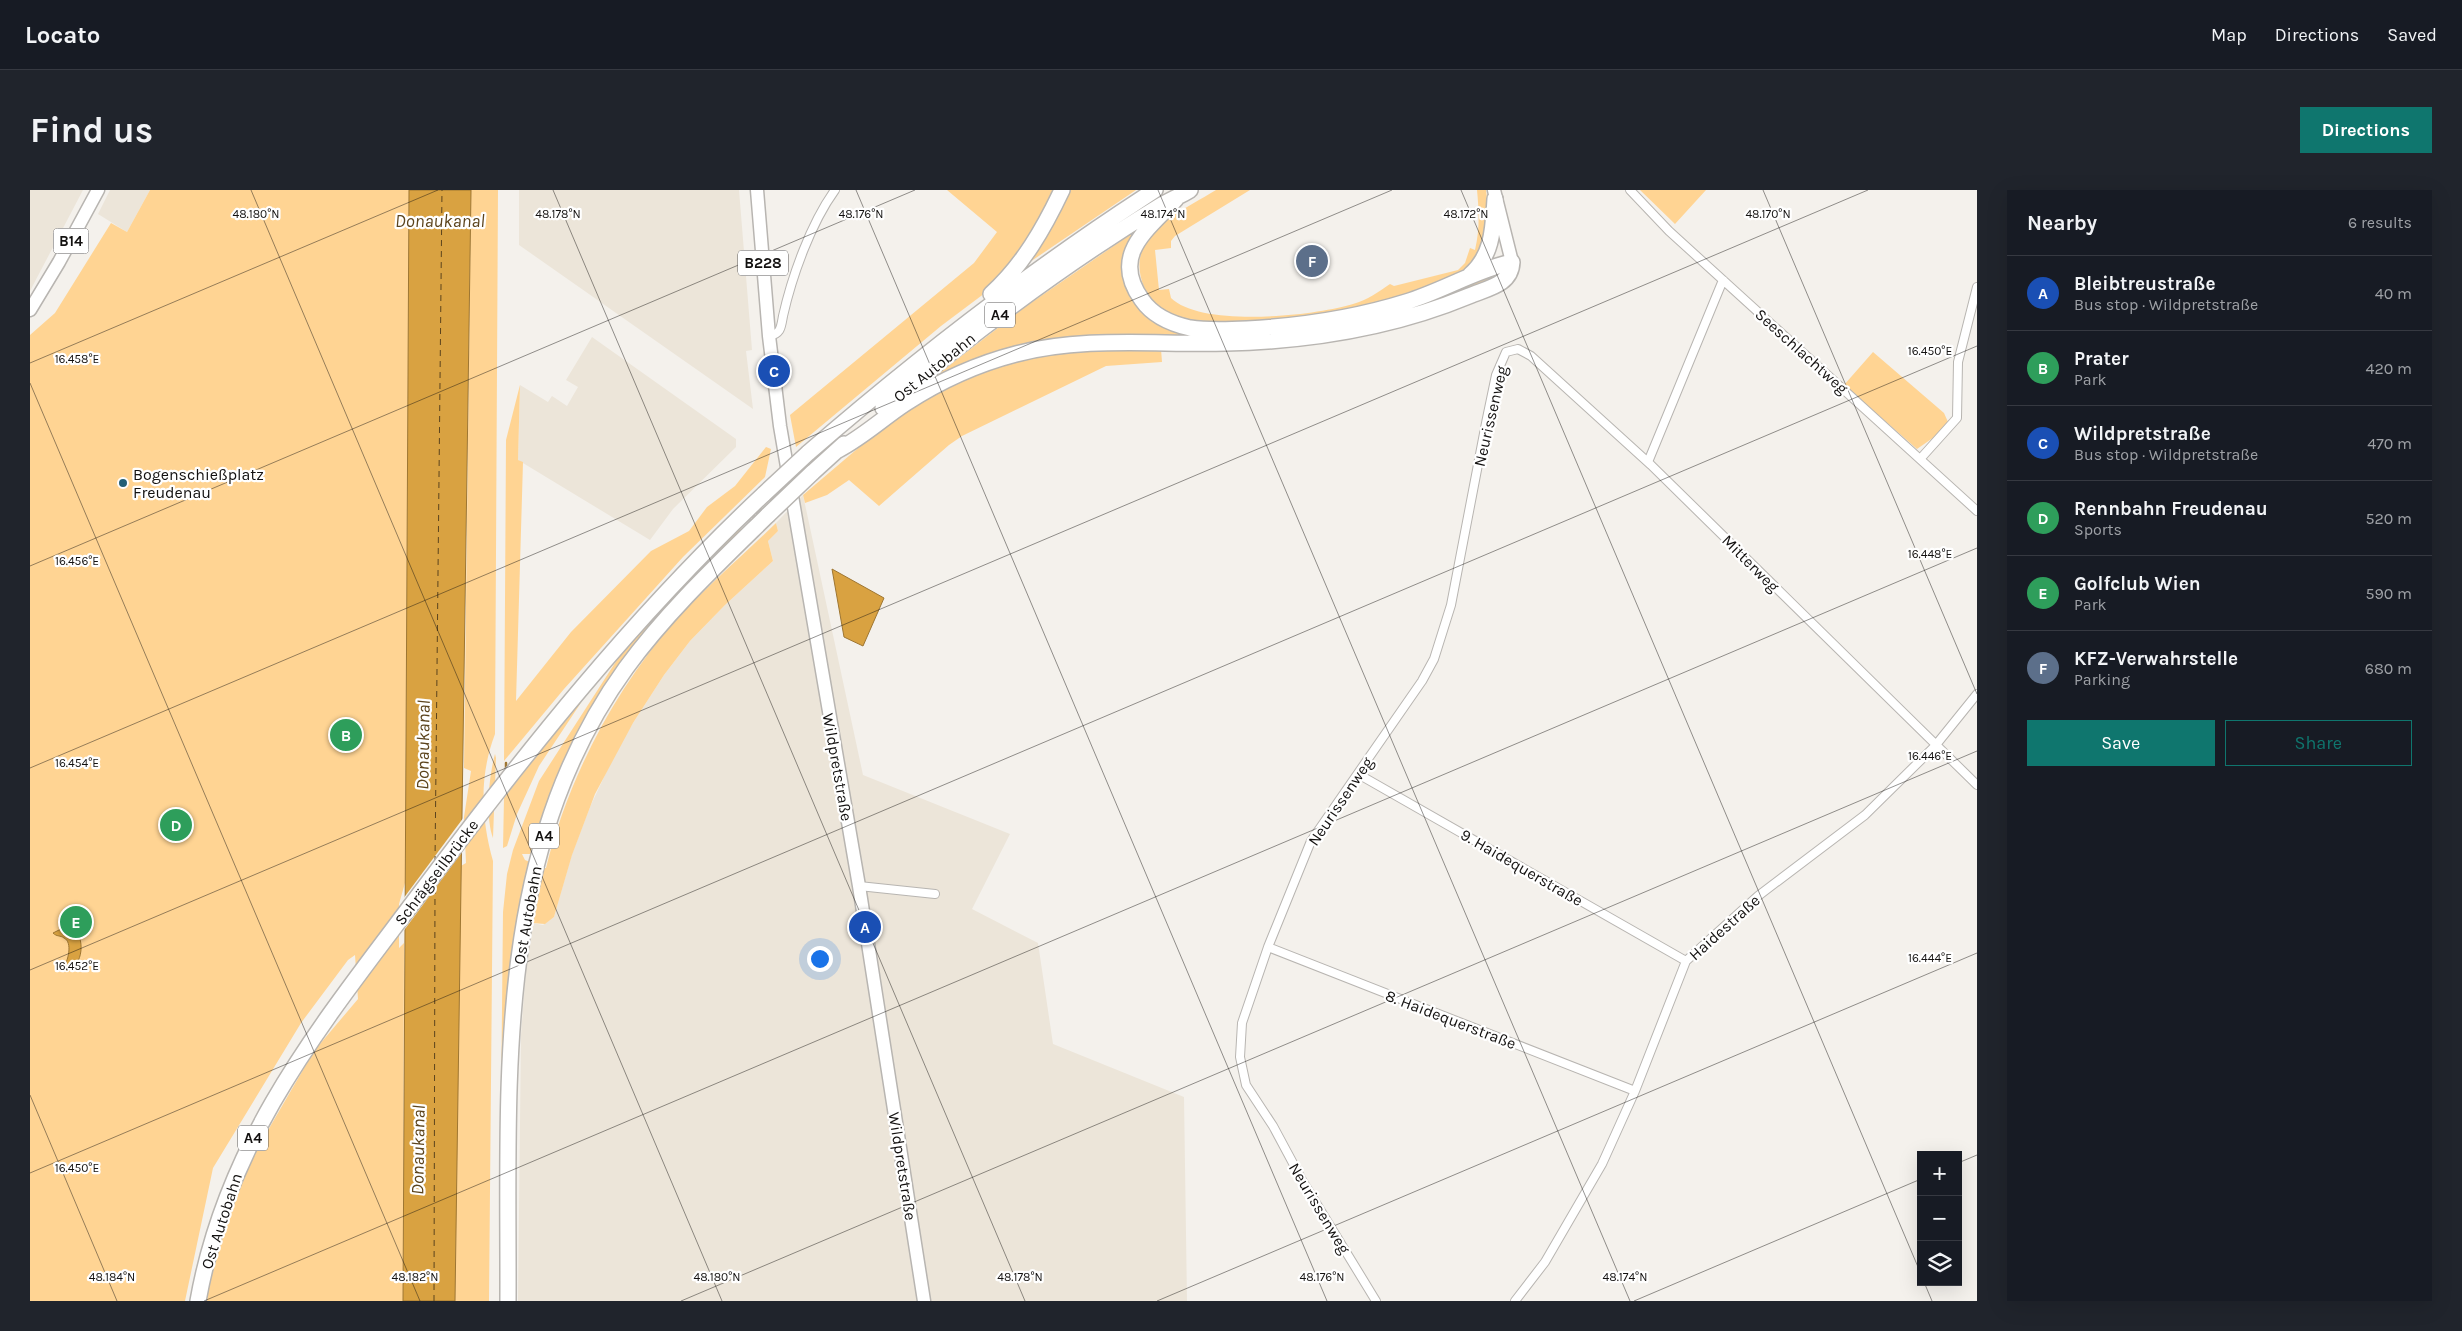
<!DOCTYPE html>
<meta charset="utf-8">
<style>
:root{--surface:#171b24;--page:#20242c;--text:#f1f3f6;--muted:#9ea1a6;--line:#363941;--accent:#0f766e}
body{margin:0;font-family:Karla,sans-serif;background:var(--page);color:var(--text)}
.controls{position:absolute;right:15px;bottom:15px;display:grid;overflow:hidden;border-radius:0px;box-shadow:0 5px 20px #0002}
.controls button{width:45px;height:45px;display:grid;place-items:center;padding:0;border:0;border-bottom:1px solid var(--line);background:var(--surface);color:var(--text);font:25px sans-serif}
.you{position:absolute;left:789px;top:768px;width:18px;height:18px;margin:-12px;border:4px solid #fff;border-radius:50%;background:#1a73e8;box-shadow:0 0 0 8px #1a73e833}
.badge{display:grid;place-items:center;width:32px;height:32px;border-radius:50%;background:var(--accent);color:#fff;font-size:16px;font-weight:700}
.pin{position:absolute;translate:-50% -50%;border:2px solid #fff;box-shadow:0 1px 5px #0006}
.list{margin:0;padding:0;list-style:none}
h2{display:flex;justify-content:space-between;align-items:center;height:65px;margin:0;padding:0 20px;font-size:21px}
h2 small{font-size:16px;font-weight:400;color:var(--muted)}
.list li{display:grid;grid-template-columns:32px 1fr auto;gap:15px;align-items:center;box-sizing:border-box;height:75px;padding:0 20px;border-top:1px solid var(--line)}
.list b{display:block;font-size:19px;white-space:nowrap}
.list p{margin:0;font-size:16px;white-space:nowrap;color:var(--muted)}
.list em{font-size:16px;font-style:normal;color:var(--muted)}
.actions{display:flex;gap:10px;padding:15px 20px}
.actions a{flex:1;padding:11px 0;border:1px solid var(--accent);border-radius:0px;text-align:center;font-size:18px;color:var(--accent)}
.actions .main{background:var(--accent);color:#fff}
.icon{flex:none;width:28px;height:28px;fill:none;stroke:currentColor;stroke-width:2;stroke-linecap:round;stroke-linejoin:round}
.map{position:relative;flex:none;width:1947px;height:1111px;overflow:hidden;border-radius:0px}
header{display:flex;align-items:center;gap:30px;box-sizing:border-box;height:70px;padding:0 25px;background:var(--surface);border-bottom:1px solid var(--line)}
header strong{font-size:24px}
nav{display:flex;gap:28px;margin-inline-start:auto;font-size:18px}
.intro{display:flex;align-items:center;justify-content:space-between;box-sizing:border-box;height:120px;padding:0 30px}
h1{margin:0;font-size:35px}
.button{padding:12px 22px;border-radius:0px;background:var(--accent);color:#fff;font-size:18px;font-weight:700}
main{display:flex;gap:30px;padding:0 30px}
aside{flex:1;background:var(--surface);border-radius:0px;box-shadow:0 5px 20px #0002}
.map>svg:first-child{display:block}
.built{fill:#ece5d9}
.green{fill:#ffd493}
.water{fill:#d9a241;stroke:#9e7632}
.pier{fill:#f4f1ec}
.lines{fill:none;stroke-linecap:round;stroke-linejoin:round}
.stream{stroke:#9e7632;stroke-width:2.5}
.ferry{stroke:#5c441d;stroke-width:1;stroke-dasharray:6 5;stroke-linecap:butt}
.minor-casing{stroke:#b8b5b1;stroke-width:10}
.primary-casing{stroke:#b8b5b1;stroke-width:15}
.motorway-casing{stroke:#b8b5b1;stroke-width:18}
.minor{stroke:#fff;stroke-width:8}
.primary{stroke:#fff;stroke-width:12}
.motorway{stroke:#fff;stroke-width:15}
.motorway-bridge-casing{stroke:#b8b5b1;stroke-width:18;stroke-linecap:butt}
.motorway-bridge{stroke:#fff;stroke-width:15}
.ticks{fill:none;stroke:#131110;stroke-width:1;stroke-opacity:0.45}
.poi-dot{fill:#235f76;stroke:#fff;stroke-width:2}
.labels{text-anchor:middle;stroke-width:4.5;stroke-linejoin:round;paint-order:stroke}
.shield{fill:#fff;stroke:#5a5858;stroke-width:1}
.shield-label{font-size:15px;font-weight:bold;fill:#131110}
.street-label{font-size:16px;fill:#131110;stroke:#fff}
.poi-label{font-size:16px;fill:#131110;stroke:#fff;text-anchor:start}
.water-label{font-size:18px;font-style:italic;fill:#5c441d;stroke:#fff}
.ticks-label{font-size:12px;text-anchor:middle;fill:#131110;stroke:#fff;stroke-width:4.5;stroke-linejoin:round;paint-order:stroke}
</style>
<header>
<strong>Locato</strong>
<nav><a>Map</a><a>Directions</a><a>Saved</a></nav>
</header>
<div class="intro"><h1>Find us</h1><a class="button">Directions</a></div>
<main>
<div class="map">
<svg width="1947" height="1111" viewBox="0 0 1947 1111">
<rect width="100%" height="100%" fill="#f4f1ec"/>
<path class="built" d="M0,0H53L0,101Z
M80,0H120L97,42L68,24Z
M489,0H709L722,160L716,161L723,219L489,55Z
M562,147L706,249V257L643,319L620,350L488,270L490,195L518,212L522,206L537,216L548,197L536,190Z
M773,305L833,585L980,644L942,719L1008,753L1023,854L1154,907L1157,1111H488L491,845L497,765L502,733L513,735L524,727L542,664L560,617L589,555L603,533L634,485L660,451L695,415L743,371L738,351L748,341L746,333Z"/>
<path class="green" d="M120,0H379L375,693L369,714V758L374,753L373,1111H176C185,1053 207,1001 230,948L234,947L284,861L328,809L325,765L318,770L271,833L183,978L155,1111H0V145L25,123L81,33L97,42Z
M441,0H468L465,544C449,586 451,628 463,671L459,1111H425L429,677L436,673L434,627L441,581L434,578Z
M917,0H1028L997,58L959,100L911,136L766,257L760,225L944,73L967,42Z
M1035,0H1106L994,76Z
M1186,0H1220L1145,46L1141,51V58L1125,60L1129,100L1139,99L1141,108C1172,138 1284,126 1323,114C1338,110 1348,102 1360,94L1364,96L1428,80L1435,73L1440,58L1445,60C1450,39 1449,21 1447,0H1456C1459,23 1460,41 1450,62C1448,66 1447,73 1444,76C1429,93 1332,120 1306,124C1288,127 1268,128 1250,130C1219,133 1186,139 1156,131C1138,126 1120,114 1114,97C1093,44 1149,23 1186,0Z
M1610,0H1676L1645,34Z
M1101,44L1104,45L1099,91L1144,137L1247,141L1471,78L1475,85L1402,115L1277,143L1069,149L899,191L995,117Z
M1131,159L1132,172L1076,176L932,246L919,255L849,316L819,290L797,305L775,313L773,305L840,248L907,199L962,176L1041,160Z
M1843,162L1914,223L1918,232L1910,243L1887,259L1814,195Z
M490,195L488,270L493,272L486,511L541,442L621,361L659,341L677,317L705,296L736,257L741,259L735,287L653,367L534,499L474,571L476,250Z
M746,333L748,341L738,351L743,371L695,415L660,451L634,485L603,533L565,604L542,665L524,727L515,734L502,733L513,678H516C538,589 584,500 645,431C676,397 712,366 746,333Z
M713,338L636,418L514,625L502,664H492L495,670L500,672L485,745L477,815L472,1111H469L473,722L477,684L483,660L509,591L594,459L664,382L707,341Z
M566,490L509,576L487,624L477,656L473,658L474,608Z
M465,564L466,568L463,648C455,626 459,586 465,564Z"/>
<path class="water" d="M379,0H441L425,1111H373Z
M802,379L854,408L833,456L814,447Z
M31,739L45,740C56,751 52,780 34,781L33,778C38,772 43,752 34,748C30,745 27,747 23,743Z"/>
<path class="pier" d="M434,627L432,662L372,743L373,709Z"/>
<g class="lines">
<path class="stream" d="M476,573V581"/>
<path class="ferry" d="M405,672L412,0
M404,1111L405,696"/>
<defs>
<path id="minor" d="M1600,0L1639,41L1947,321
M739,146C751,144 751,137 753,126C762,86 781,33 805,0
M1891,268L1927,228L1928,172L1947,97
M1618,272L1693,90
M1328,584L1656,771
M829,696L905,704
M1238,757L1605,901
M1346,1111L1272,990L1243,936L1216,895L1210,867L1212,833L1238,757L1281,651L1392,491L1404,469L1421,415L1456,233L1466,185L1476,162L1488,159L1501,166L1621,275L1947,595
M1485,1111L1515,1072L1572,974L1605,901L1656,771L1728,706L1835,625L1905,556L1947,504"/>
<path id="primary" d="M727,0L739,146L750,236L829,696L894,1111
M1464,0L1482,72
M0,120L29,72L68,0"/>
<path id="motorway" d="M1440,85C1463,65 1463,38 1465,9
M961,104C993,75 1014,38 1032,0
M853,218C940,145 1033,75 1130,16C1140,10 1150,6 1160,0
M808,260C833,247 853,228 876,213C910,191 947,174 986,164C1054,146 1127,155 1196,153C1280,151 1362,138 1439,106C1458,98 1481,95 1482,72C1446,80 1412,101 1376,112C1325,128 1270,136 1217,139C1198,140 1178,141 1160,138C1142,134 1123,126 1112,110C1079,64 1119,39 1146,9
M778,263C890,166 1001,80 1125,0
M782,283L814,254
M168,1111C197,948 292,834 388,706C495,563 604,426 734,304
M478,1111C479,895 462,663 596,478C637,422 688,374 738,325"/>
</defs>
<use href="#minor" class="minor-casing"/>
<use href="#primary" class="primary-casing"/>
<use href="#motorway" class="motorway-casing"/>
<use href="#minor" class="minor"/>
<use href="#primary" class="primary"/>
<use href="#motorway" class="motorway"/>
<defs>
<path id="motorway-bridge" d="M734,304L778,263
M738,325L782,283"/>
</defs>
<use href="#motorway-bridge" class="motorway-bridge-casing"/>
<use href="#motorway-bridge" class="motorway-bridge"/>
</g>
<path class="ticks" d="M221,0L692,1111M523,0L995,1111M826,0L1297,1111M1128,0L1600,1111M1431,0L1891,1084M1733,0L1947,504M0,173L408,0M0,193L390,1111M0,376L885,0M0,578L1362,0M0,780L1838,0M0,905L87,1111M1928,973L1947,965M0,983L1947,156M1894,1092L1902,1111M174,1111L1947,358M651,1111L1947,561M1127,1111L1947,763M1604,1111L1891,989"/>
<circle class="poi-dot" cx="93" cy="293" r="5"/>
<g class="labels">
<g class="shield">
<rect x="23.5" y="38.5" width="35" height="25" rx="4"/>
<rect x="708" y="60.5" width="50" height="25" rx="4"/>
<rect x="955" y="112.5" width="30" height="25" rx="4"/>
<rect x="499" y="633.5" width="30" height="25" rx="4"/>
<rect x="208" y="935.5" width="30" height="25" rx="4"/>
</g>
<g class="shield-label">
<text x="41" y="56">B14</text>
<text x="733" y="78">B228</text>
<text x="970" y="130">A4</text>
<text x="514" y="651">A4</text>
<text x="223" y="953">A4</text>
</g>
<g class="street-label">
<text transform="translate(1772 161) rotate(42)" y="6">Seeschlachtweg</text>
<text transform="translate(904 177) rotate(-39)" y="6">Ost Autobahn</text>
<text transform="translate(1460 226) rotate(-77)" y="6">Neurissenweg</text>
<text transform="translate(1721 373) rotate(45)" y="6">Mitterweg</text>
<text transform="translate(808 577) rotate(80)" y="6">Wildpretstraße</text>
<text transform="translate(1310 611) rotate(-56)" y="6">Neurissenweg</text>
<text transform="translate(1492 677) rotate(30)" y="6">9. Haidequerstraße</text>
<text transform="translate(406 682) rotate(-53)" y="6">Schrägseilbrücke</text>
<text transform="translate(497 725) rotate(-80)" y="6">Ost Autobahn</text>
<text transform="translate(1694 737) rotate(-42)" y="6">Haidestraße</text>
<text transform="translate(1421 829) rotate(21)" y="6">8. Haidequerstraße</text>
<text transform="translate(873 976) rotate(81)" y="6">Wildpretstraße</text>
<text transform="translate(1290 1018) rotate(59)" y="6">Neurissenweg</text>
<text transform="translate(191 1031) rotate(-72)" y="6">Ost Autobahn</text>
</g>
<g class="poi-label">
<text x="103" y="290">Bogenschießplatz<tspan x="103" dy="18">Freudenau</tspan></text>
</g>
<g class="water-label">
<text x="410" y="37">Donaukanal</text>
<text transform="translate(393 555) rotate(-89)" y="6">Donaukanal</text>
<text transform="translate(388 960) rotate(-89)" y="6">Donaukanal</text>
</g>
</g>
<g class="ticks-label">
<text x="226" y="28">48.180°N</text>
<text x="528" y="28">48.178°N</text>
<text x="831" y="28">48.176°N</text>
<text x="1133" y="28">48.174°N</text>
<text x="1436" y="28">48.172°N</text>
<text x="1738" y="28">48.170°N</text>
<text x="1900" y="165">16.450°E</text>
<text x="47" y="173">16.458°E</text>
<text x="1900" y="368">16.448°E</text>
<text x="47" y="375">16.456°E</text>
<text x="1900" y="570">16.446°E</text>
<text x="47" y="577">16.454°E</text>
<text x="1900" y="772">16.444°E</text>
<text x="47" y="780">16.452°E</text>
<text x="47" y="982">16.450°E</text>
<text x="82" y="1091">48.184°N</text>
<text x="385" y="1091">48.182°N</text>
<text x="687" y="1091">48.180°N</text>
<text x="990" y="1091">48.178°N</text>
<text x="1292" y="1091">48.176°N</text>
<text x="1595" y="1091">48.174°N</text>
</g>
</svg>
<div class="controls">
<button>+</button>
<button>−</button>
<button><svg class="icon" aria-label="layers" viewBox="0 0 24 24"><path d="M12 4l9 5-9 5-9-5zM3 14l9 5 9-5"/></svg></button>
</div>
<div class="you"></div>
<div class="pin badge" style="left:835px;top:737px;background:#1a4fb4">A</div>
<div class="pin badge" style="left:316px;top:545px;background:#2e9e5b">B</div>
<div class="pin badge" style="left:744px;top:181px;background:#1a4fb4">C</div>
<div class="pin badge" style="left:146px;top:635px;background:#2e9e5b">D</div>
<div class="pin badge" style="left:46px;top:732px;background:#2e9e5b">E</div>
<div class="pin badge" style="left:1282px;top:71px;background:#5c6f8a">F</div>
</div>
<aside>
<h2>Nearby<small>6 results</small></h2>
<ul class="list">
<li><span class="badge" style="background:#1a4fb4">A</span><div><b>Bleibtreustraße</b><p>Bus stop · Wildpretstraße</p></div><em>40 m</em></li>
<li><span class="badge" style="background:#2e9e5b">B</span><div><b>Prater</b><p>Park</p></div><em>420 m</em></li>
<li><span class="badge" style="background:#1a4fb4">C</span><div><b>Wildpretstraße</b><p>Bus stop · Wildpretstraße</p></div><em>470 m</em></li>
<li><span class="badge" style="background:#2e9e5b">D</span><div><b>Rennbahn Freudenau</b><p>Sports</p></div><em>520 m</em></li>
<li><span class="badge" style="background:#2e9e5b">E</span><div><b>Golfclub Wien</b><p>Park</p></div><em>590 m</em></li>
<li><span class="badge" style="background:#5c6f8a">F</span><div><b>KFZ-Verwahrstelle</b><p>Parking</p></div><em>680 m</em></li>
</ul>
<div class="actions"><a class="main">Save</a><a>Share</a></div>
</aside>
</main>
